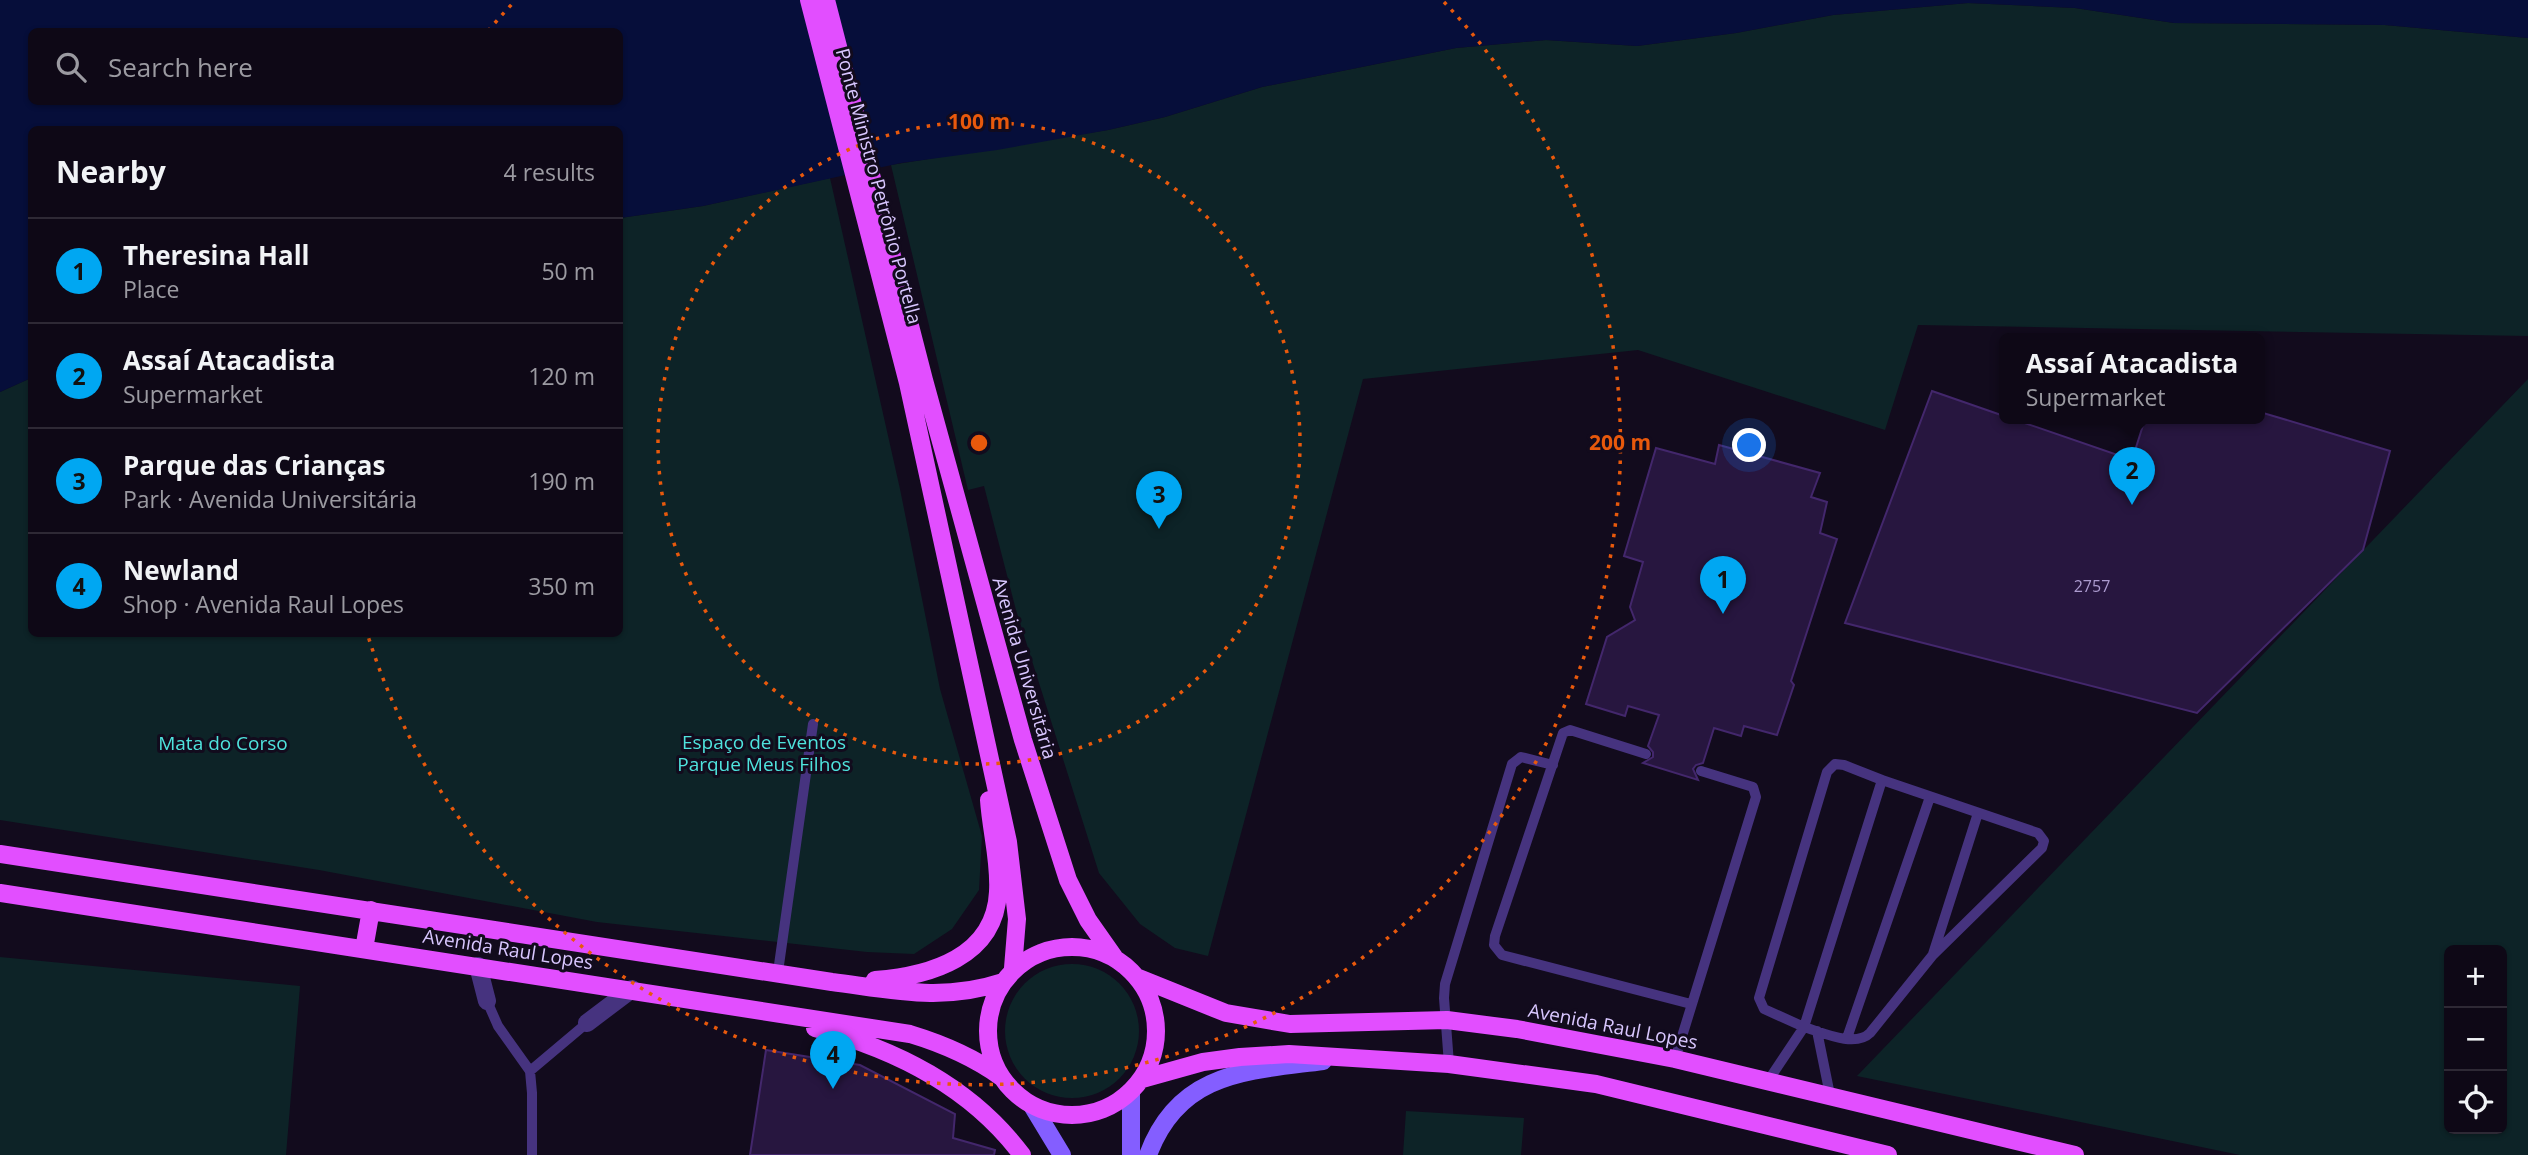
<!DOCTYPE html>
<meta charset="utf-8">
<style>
:root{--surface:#0e0816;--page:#1c1623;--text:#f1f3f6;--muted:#9b9aa1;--line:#2e2935;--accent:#00a7f2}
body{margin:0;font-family:"Open Sans",sans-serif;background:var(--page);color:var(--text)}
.controls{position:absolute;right:21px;bottom:21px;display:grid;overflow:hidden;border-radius:10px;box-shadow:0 2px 5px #0004}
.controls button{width:63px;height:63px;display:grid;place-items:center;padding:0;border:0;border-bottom:2px solid var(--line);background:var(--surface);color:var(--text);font:35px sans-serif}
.you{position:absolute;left:1750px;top:446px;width:24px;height:24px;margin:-18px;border:5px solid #fff;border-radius:50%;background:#1a73e8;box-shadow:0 0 0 10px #1a73e833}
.badge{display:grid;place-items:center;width:46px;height:46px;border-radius:50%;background:var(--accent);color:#111;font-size:23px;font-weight:700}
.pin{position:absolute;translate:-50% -58px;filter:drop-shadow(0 2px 4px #0008)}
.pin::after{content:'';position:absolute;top:37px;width:24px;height:21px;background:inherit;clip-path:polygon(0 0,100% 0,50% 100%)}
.popup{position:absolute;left:1999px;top:333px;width:266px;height:91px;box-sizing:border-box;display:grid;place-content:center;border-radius:10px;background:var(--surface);filter:drop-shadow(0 2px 5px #0005);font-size:23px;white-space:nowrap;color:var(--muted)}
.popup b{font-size:26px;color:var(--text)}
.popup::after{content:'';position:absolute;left:50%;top:100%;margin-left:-14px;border:14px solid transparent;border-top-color:var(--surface)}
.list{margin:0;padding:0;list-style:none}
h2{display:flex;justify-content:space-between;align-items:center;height:91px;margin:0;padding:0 28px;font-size:30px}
h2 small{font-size:23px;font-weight:400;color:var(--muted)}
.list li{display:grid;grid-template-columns:46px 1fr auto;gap:21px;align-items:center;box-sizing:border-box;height:105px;padding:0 28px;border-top:2px solid var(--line)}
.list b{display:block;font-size:26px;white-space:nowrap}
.list p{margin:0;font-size:23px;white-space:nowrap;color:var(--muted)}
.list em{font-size:23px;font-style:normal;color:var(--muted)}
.icon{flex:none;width:38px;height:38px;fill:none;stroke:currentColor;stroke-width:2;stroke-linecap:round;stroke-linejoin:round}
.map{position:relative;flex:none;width:2528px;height:1155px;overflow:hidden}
.search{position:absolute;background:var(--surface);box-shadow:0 2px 5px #0004;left:28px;top:28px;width:595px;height:77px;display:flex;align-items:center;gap:18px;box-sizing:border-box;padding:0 24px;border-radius:10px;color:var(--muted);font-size:26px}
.panel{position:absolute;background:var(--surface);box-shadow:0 2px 5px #0004;left:28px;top:126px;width:595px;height:511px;border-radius:10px}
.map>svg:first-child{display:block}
.green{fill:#0d2327;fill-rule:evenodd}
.water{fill:#060e3a;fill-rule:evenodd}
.building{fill:#27163f;stroke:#43276c;stroke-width:2}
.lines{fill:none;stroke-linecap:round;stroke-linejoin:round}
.service{stroke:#46337f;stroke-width:10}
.minor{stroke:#46337f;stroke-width:18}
.secondary{stroke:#845eff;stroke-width:18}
.primary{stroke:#e24eff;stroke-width:18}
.ring{fill:none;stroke:#e8590c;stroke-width:3.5;stroke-dasharray:3.5 7}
.labels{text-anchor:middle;stroke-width:6;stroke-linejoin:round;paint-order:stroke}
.number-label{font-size:16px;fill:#ac9bcf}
.street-label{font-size:19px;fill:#d9c7ff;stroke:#120b1d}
.park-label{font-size:19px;fill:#4fe3dd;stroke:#120b1d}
.centre{fill:#e8590c;stroke:#120b1d;stroke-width:3.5}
.ring-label{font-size:21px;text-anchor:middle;font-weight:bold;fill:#e8590c;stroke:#120b1d;stroke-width:6;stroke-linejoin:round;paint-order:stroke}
</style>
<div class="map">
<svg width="2528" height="1155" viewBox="0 0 2528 1155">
<rect width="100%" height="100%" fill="#120b1d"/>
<path class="green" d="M1968,3L2075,8L2174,23L2385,25L2528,38V336L1918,325L1885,430L1638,350L1363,379L1208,956L1175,948L1140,924L1099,873L1016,610L984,486L968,490L891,165L1108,130L1165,117L1262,87L1456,48L1546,40L1637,46L1736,33L1833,15Z
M830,178L900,489L940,689L982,836L979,890L952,929L914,954L867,952L597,922L319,870L0,820V392L31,378L32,634H620V218L703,206Z
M2528,379V1155H2240L1857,1076ZM2449,950H2502V1129H2449Z
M0,957L300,986L286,1155H0Z
M1005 1031a67 67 0 1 1 134 0a67 67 0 1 1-134 0Z
M1406,1111L1524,1118L1521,1155H1403Z"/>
<path class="water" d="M0,0H2528V38L2385,25L2174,23L2075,8L1968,3L1833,15L1736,33L1637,46L1546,40L1456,48L1262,87L1165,117L1108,130L997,150L901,163L703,206L620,218V130H32L31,378L0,392ZM32,32H620V102H32Z"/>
<path class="building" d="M1932,391L2004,416V419H2013L2132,460L2145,419H2260V412L2390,451L2363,550L2197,713L1845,623Z
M1719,445L1820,473L1811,497L1827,502L1820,533L1837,539L1791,681L1794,685L1777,735L1744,726L1741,736L1714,728L1703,763L1696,765L1693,769L1698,780L1643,763L1653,757V752L1648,746L1659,715L1628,706L1625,716L1586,704L1607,637L1635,620L1630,607L1643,562L1624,556L1656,448L1715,464Z
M766,1050L860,1065L955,1114L953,1138L995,1150L994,1155H750Z"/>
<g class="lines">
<path class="service" d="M1646,754L1570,730L1563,733L1495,936L1494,945L1502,955L1691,1004
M1882,780L2038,833L2044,841L2042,848L1932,956L1870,1033C1855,1048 1821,1032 1804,1027Z
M1933,954L1978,813
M778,972L813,724
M487,1001L498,1026L530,1071L532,1093V1155
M1817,1031L1830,1095
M1847,1038L1930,797
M1675,1059L1756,797L1753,787L1701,771
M1449,1064L1444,998L1445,984L1512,764L1521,757L1553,765
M530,1071L587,1023
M1768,1081L1804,1027L1764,1009L1759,998L1827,772L1835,764L1844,765L1882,780"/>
<path class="minor" d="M478,966L487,1001
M587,1023L632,989"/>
<path class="secondary" d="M1131,1092V1155
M1033,1107L1062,1155
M1148,1155C1179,1071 1248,1071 1323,1061"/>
<path class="primary" d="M809,0L908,383L1008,842L1017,919L1013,968
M826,0L924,380L1023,740L1068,880L1088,920L1114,957
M0,854L832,982C894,990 942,1002 1003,982
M0,893L910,1034C943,1044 972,1056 1001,1077
M988 1031a84 84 0 1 1 168 0a84 84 0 1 1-168 0Z
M364,949L371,910
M1139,978L1226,1013L1290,1024L1447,1020L1517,1029L1675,1059L2075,1155
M875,980C930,976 995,957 998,892C1000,861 991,831 989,800
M815,1028C895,1049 972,1088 1022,1155
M1142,1079L1203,1062L1240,1057L1289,1054L1449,1064L1596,1084L1888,1155"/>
</g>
<g class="ring">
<circle cx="979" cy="443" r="321"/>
<path d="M488 31A641 641 0 0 1 514 2M1444 2A641 641 0 1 1 368 636"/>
</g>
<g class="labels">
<g class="number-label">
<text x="2092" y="592">2757</text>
</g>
<g class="street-label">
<text transform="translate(879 186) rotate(75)" y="7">Ponte Ministro Petrônio Portella</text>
<text transform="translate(1025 668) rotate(74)" y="7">Avenida Universitária</text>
<text transform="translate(508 949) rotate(9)" y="7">Avenida Raul Lopes</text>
<text transform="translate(1613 1026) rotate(11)" y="7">Avenida Raul Lopes</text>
</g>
<g class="park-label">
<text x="764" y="749">Espaço de Eventos<tspan x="764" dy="22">Parque Meus Filhos</tspan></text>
<text x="223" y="750">Mata do Corso</text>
</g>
</g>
<circle cx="979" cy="443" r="10" class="centre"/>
<g class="ring-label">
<text x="979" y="129">100 m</text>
<text x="1620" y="450">200 m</text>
</g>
</svg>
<div class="controls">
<button>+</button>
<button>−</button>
<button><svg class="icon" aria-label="locate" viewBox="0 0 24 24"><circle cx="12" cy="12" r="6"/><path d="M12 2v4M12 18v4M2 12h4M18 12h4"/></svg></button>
</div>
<div class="you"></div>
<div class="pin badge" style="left:1723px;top:614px">1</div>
<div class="pin badge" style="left:2132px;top:505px">2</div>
<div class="popup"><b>Assaí Atacadista</b>Supermarket</div>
<div class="pin badge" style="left:1159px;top:529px">3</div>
<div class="pin badge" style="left:833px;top:1089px">4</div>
<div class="search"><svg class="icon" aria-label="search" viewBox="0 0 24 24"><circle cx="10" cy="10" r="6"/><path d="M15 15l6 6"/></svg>Search here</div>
<section class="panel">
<h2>Nearby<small>4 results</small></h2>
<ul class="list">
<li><span class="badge">1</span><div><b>Theresina Hall</b><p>Place</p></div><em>50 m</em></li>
<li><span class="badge">2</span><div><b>Assaí Atacadista</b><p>Supermarket</p></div><em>120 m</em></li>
<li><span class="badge">3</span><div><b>Parque das Crianças</b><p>Park · Avenida Universitária</p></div><em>190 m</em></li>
<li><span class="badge">4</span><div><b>Newland</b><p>Shop · Avenida Raul Lopes</p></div><em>350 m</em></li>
</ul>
</section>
</div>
